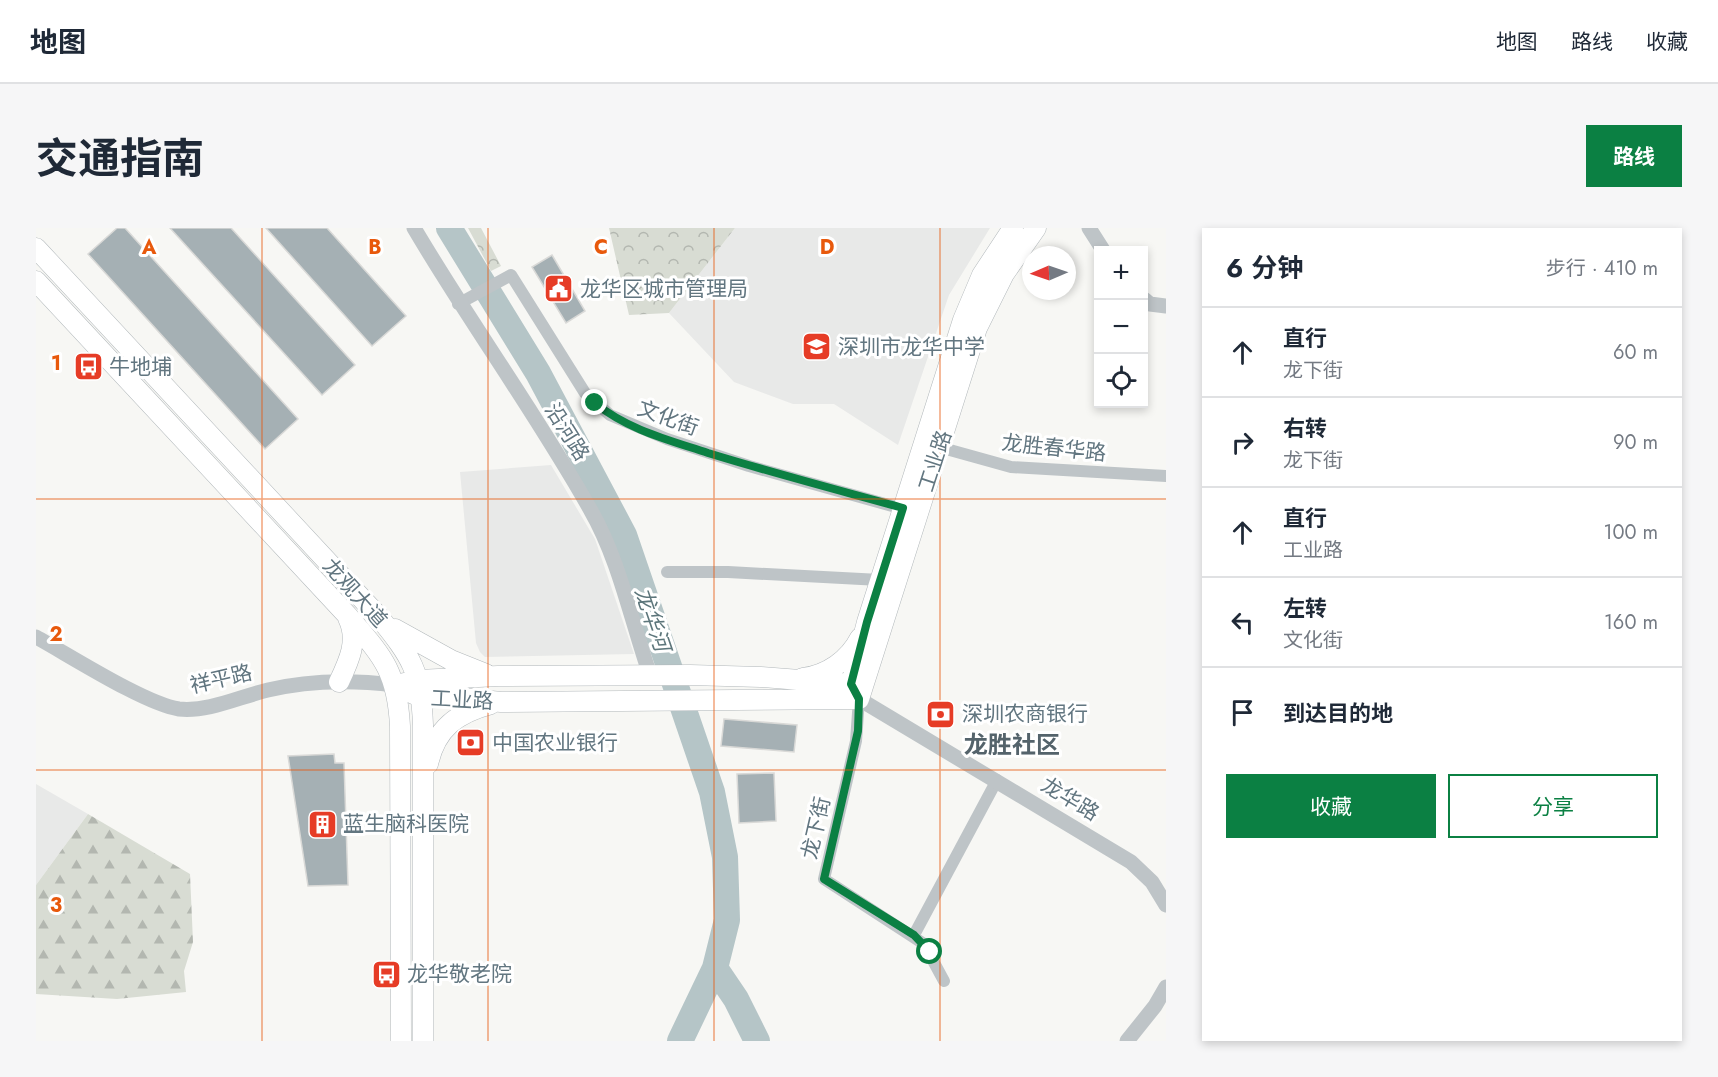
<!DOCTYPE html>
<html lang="zh">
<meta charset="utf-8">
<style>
:root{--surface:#fff;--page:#f6f6f7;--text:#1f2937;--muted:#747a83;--line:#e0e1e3;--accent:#0b8043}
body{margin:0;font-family:Jost,"Noto Sans SC",sans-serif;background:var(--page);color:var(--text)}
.controls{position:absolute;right:18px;top:18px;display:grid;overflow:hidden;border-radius:0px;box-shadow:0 3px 9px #0003}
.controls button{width:54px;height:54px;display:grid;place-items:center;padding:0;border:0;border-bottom:2px solid var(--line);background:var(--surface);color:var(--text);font:30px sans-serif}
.compass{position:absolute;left:986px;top:18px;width:54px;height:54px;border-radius:50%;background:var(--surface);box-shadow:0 3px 9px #0003;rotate:268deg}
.stop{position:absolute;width:18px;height:18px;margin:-14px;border:4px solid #0b8043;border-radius:50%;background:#fff}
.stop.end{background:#0b8043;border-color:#fff;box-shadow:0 2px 6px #0008}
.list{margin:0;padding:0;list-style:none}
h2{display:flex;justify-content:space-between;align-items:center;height:78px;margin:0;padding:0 24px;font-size:26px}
h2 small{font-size:20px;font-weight:400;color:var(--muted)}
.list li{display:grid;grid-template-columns:39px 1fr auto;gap:18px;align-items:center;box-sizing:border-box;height:90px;padding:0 24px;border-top:2px solid var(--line)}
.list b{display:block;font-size:22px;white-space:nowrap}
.list p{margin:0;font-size:20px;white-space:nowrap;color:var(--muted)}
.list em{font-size:20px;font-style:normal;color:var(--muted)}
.actions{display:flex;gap:12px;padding:18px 24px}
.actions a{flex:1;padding:14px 0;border:2px solid var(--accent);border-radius:0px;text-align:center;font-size:21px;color:var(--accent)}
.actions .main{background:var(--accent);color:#fff}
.icon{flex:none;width:33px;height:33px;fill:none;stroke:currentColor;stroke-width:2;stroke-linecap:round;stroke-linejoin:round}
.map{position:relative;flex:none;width:1130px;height:813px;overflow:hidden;border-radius:0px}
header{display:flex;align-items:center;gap:36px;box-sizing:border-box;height:84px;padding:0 30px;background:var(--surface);border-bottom:2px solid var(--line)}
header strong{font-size:28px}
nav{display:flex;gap:33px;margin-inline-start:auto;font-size:21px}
.intro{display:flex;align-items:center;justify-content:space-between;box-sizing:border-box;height:144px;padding:0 36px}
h1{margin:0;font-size:42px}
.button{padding:15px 27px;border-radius:0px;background:var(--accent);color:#fff;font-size:21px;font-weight:700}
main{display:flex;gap:36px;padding:0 36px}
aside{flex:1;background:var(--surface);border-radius:0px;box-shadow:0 3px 9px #0003}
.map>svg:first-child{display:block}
.built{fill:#e8e9e8}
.forest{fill:url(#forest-firs)}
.park{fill:url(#park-crowns)}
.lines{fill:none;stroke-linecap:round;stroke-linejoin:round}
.river{stroke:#b5c5c7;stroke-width:26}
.building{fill:#a5b0b4;stroke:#d9d9d7;stroke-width:1.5}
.primary-casing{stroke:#b2b8bb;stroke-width:21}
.minor{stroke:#bec4c7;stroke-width:12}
.tertiary{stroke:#bec4c7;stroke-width:15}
.primary{stroke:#fff;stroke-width:20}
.route{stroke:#0b8043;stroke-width:8}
.grid{fill:none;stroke:#e8590c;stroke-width:1.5;stroke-opacity:0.55}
.labels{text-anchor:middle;stroke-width:6;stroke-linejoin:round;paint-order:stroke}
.poi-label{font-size:21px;fill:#627680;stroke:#fff;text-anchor:start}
.street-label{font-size:21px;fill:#627680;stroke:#fff}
.water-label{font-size:22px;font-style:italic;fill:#5d767b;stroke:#fff}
.quarter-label{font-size:24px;font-weight:bold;fill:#54636b;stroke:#fff}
.grid-label{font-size:20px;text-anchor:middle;font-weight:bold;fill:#e8590c;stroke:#fff;stroke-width:6;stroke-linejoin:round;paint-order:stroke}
</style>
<header>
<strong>地图</strong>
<nav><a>地图</a><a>路线</a><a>收藏</a></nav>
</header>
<div class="intro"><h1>交通指南</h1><a class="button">路线</a></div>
<main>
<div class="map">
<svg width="1130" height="813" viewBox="0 0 1130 813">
<defs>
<pattern id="forest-firs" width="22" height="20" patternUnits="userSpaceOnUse" patternTransform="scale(1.5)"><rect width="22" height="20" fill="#d8dcd3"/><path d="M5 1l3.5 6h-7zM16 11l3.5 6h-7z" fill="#b3b7b0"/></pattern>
<pattern id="park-crowns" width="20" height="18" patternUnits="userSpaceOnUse" patternTransform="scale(1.5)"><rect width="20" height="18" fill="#d8dcd3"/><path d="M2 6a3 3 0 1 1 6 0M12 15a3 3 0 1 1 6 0" fill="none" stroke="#b3b7b0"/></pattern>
</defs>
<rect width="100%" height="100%" fill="#f7f7f4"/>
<path class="built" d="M699,0H954L913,67L862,217L798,176H757L698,154L633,85Z
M515,237L559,311L598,426L449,429L444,424L440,415L424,244Z
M0,556L52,586L0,657Z"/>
<path class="forest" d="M52,586L154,646L157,714L148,743L150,764L81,771L0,766V657Z"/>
<path class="park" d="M432,0H445L465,38L455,43Z
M573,0H699L633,85L593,87Z"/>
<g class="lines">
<path class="river" d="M413,0L502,145L588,307L676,564L689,629L691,692L679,740L644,813
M679,740L700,771L721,813"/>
</g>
<path class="building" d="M81,0H89L262,191L229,221L52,26Z
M134,0H195L319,137L286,167Z
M230,0H291L370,88L336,118Z
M516,27L549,83L530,95L496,39Z
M688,491L761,497L758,524L685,518Z
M298,526L299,535H308L312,657L272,658L252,528Z
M738,545L740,593L703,595L701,546Z"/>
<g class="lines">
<defs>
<path id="primary" d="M0,20L343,389C376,430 385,443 387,497V813
M0,53L311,387C346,428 361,442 364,498L365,813
M359,401L415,432L450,446
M767,450C791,447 813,432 824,410
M303,454C313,433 323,412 312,390
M359,457L386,470L416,469L465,474L823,471L941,100L968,46L1000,0
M359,457L383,452L462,448L654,447L725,449L815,456L831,394L927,92L946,47L977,0
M392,536C400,500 421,485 455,476"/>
</defs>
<use href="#primary" class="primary-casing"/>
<path class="minor" d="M422,76L475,47L549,165L574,187L631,211L713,238L867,281
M903,219L975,239L1130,248
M631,344H692L844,352
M823,471L820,513L788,651L888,716L908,753
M878,707L961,552"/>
<path class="tertiary" d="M378,0C434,95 500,185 554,281C583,331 595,392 614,447
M1053,0L1067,22
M1108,71L1114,76L1130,78
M0,409C33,427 109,476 143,481C173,484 203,469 232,462C273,452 318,452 359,457
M818,462L823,471L1095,634L1116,654L1130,677
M1091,813L1119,778L1130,759"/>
<use href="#primary" class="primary"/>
</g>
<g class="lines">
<path class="route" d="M559,175C592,202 633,212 672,225C737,245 802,262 867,280L831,394L815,456L823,471L822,503L788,651L878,707L894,724"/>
</g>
<path class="grid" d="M226,0V813M452,0V813M678,0V813M904,0V813M0,271H1130M0,542H1130"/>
<defs>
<symbol id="civic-square" viewBox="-11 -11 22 22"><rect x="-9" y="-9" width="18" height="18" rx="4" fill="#e63c26" stroke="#fff"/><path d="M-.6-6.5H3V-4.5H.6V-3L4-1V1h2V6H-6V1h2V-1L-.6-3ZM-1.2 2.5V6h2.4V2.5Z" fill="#fff"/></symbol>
<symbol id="school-square" viewBox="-11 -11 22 22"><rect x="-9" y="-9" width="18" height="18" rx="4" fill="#e63c26" stroke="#fff"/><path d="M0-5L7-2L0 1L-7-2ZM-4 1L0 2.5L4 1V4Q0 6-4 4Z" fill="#fff"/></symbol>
<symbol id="bus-square" viewBox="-11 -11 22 22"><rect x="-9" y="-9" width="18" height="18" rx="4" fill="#e63c26" stroke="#fff"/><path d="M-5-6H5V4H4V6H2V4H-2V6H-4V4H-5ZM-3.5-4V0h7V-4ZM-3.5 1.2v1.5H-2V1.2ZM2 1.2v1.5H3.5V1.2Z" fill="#fff"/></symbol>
<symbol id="bank-square" viewBox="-11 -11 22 22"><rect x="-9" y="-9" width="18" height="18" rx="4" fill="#e63c26" stroke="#fff"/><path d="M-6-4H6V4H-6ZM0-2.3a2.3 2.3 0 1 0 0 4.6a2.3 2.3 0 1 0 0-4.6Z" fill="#fff"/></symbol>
<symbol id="building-square" viewBox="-11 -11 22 22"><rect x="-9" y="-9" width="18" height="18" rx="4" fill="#e63c26" stroke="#fff"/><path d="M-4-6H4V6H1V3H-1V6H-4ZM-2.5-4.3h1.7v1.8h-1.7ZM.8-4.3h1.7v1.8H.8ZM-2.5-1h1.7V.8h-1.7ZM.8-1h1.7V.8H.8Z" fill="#fff"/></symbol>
</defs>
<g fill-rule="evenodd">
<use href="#civic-square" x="506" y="44" width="33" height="33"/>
<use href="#school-square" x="764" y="102" width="33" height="33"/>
<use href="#bus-square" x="36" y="122" width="33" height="33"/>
<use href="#bank-square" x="888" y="470" width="33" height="33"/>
<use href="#bank-square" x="418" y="498" width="33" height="33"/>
<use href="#building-square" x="270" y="580" width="33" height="33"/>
<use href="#bus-square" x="334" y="730" width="33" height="33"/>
</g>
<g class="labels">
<g class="poi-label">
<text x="544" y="68">龙华区城市管理局</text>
<text x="802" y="126">深圳市龙华中学</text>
<text x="73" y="146">牛地埔</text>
<text x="926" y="493">深圳农商银行</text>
<text x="456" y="522">中国农业银行</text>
<text x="307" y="603">蓝生脑科医院</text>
<text x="371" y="753">龙华敬老院</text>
</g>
<g class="street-label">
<text transform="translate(632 190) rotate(20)" y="7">文化街</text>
<text transform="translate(531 204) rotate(58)" y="7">沿河路</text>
<text transform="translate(1018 220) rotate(6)" y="7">龙胜春华路</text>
<text transform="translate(899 233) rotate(-72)" y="7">工业路</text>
<text transform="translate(319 365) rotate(48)" y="7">龙观大道</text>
<text transform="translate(185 451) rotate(-13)" y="7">祥平路</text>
<text transform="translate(426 472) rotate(3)" y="7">工业路</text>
<text transform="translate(1034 571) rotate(31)" y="7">龙华路</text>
<text transform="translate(780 600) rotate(-77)" y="7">龙下街</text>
</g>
<g class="water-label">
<text transform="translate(617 391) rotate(71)" y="8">龙华河</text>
</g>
<g class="quarter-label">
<text x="976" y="525">龙胜社区</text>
</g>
</g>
<g class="grid-label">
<text x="113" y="26">A</text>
<text x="339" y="26">B</text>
<text x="565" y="26">C</text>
<text x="791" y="26">D</text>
<text x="20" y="142">1</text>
<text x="20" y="413">2</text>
<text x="20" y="684">3</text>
</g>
</svg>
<div class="controls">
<button>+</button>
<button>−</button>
<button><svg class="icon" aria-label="locate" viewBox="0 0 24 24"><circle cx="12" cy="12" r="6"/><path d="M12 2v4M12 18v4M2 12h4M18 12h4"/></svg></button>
</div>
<svg class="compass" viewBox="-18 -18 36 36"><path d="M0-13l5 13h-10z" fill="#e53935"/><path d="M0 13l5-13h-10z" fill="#747a83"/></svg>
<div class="stop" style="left:894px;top:724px"></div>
<div class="stop end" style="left:559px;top:175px"></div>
</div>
<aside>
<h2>6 分钟<small>步行 · 410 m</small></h2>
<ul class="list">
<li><svg class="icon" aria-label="ahead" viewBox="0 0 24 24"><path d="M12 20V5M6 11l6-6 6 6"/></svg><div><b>直行</b><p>龙下街</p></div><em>60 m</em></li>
<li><svg class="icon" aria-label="right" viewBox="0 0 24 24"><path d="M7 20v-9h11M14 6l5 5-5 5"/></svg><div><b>右转</b><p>龙下街</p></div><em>90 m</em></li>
<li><svg class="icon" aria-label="ahead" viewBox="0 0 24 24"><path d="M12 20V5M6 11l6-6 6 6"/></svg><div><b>直行</b><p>工业路</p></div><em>100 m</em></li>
<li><svg class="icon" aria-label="left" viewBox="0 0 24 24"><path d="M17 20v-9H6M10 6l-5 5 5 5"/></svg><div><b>左转</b><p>文化街</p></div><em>160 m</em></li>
<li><svg class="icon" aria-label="arrive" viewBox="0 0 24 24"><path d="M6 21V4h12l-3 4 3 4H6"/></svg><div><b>到达目的地</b></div></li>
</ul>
<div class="actions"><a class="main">收藏</a><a>分享</a></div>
</aside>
</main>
